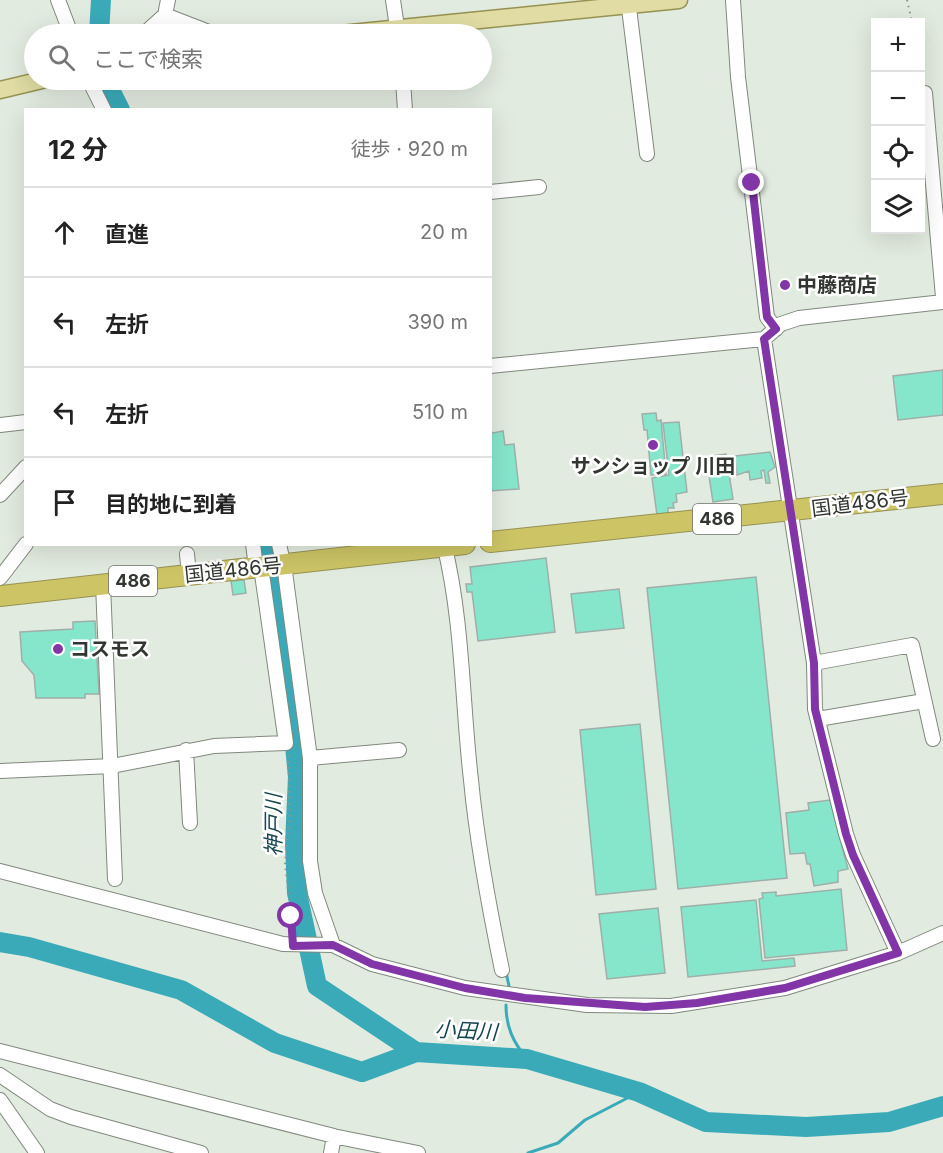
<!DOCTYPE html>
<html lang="ja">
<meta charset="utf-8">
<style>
:root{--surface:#fff;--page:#f6f6f6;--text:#222;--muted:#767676;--line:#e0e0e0}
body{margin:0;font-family:Inter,"Noto Sans JP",sans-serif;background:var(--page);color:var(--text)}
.controls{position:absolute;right:18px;top:18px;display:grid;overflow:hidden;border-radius:0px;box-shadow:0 6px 24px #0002}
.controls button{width:54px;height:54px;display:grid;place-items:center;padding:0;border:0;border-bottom:2px solid var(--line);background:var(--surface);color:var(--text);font:30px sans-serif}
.stop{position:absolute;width:18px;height:18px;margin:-14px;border:4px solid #8235a6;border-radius:50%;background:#fff}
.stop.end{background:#8235a6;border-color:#fff;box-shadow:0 2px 6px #0008}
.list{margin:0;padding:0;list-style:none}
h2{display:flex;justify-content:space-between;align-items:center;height:78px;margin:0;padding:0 24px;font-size:26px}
h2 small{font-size:20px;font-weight:400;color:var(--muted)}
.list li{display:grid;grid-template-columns:39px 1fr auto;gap:18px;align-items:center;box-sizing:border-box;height:90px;padding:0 24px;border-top:2px solid var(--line)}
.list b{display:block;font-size:22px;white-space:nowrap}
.list em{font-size:20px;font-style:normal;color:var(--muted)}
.icon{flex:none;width:33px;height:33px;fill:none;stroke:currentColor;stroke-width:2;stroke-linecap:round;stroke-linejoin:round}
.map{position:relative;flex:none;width:943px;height:1153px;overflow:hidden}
.search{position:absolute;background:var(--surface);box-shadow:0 6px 24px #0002;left:24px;top:24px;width:468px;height:66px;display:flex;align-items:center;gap:15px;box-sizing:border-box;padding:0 21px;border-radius:33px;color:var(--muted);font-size:22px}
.panel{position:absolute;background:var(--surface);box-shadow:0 6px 24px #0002;left:24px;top:108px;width:468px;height:438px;border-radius:0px}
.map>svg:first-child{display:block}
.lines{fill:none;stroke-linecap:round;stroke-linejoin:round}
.stream{stroke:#3aaab9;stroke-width:3}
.river{stroke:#3aaab9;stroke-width:20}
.building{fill:#85e6cb;stroke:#9fafaa;stroke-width:1.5}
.minor-casing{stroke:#81897e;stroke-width:16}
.major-casing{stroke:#969253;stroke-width:19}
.highway-casing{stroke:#969253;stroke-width:22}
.path{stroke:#8f958d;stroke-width:2;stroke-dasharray:1.5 4.5;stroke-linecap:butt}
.minor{stroke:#fff;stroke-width:14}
.major{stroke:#e0dca3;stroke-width:16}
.highway{stroke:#ccc465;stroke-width:20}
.route{stroke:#8235a6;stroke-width:8}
.poi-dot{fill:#8235a6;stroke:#fff;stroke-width:2}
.labels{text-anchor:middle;stroke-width:5;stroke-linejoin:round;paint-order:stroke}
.shield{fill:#fff;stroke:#70726f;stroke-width:1.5}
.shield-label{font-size:18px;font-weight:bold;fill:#323631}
.poi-label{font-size:20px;font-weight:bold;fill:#323631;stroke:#fff;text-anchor:start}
.street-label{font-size:20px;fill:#323631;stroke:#fff}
.water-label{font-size:21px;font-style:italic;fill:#17474e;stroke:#fff}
</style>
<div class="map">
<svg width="943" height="1153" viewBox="0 0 943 1153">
<rect width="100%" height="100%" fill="#e2ebdf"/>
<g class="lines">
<path class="stream" d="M506,972L509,986
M506,1005C506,1027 513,1042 527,1059
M528,1153L558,1143L585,1120L639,1092"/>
<path class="river" d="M99,34L101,0
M105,80L120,110
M268,544L290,693L298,777L295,844L297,893L317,986L416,1052
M0,942L29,947L181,990L275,1043L362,1072L416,1052L527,1059L639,1092L706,1122L806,1127L889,1122L943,1106"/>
</g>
<path class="building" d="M943,370V415L898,420L893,376Z
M656,413L657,421L661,420L666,474L651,475L647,430H644L642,414Z
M679,422L687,492L676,494L677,502L673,503L674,508H668V514L657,515L652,478L669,475L663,423Z
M490,430L493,433L503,431L505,445L514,444L519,489L490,491Z
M770,452L775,467L768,472L770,483H766L764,470L761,471L762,478L750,480L749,471L737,475L735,456Z
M726,454L733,499L713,502L706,457Z
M546,558L555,632L478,641L472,592H467L466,584H472L470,567Z
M756,577L787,878L678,889L647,588Z
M244,580L246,593L233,595L231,581Z
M619,589L624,628L576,633L571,594Z
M95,621L99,694H85V698H36L34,675L22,661L20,632L73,629V622Z
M640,724L656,889L596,895L580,730Z
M830,800L848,869L838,871V882L814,886L810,864H807L805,853L790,854L786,813L809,810L808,803Z
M841,889L847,950L765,958L759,899L763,898L762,893L776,892V896Z
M756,900L762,961L794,958L795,966L688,977L681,907Z
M658,908L665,973L607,979L599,914Z"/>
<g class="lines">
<defs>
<path id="minor" d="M58,0L71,34
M393,0L398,34
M628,0L647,154
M733,0L738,77L767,317L776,329
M165,15L214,34
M144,34L165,15L168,0
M89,80L104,110
M403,80L405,110
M925,93L943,297
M490,192L539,187
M764,339L814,663L815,709L846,834L853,855L898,953
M490,366L764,339L781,324L799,318L943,302
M0,425L26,422
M0,495L26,467
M253,544L256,567
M279,544L285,572L310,758V861L315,893L333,945
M444,544C463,621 462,703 471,780C477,844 489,907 502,970
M187,554L189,575
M0,578L26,544
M103,584L115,879
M814,663L912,645L933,739
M818,719L924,701
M186,750L190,823
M310,758L399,750
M0,771L112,766L214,746L286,743L261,567
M0,871L283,944L333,945L372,964L465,988L587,1005L671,1006L785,988L898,953L943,933
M0,1051L334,1136L331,1153
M0,1075L50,1109L71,1117L201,1153
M0,1100L37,1153
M333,1136L418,1153"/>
<path id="major" d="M341,34L679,0
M0,90L42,80"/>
<path id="highway" d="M490,542L943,494
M0,596L465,544"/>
</defs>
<use href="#minor" class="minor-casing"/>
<use href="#major" class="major-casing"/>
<use href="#highway" class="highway-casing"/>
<path class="path" d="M907,0L912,22
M920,71L923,83
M288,755L290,814L285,864L293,934"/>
<use href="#minor" class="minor"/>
<use href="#major" class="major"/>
<use href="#highway" class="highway"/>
</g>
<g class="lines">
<path class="route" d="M291,916L293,946L333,945L372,964L465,988L525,998L645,1007L697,1003L785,988L898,953L853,855L846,834L815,709L814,663L764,339L776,329L767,317L752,183"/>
</g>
<g class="poi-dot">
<circle cx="785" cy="285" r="6"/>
<circle cx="653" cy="445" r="6"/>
<circle cx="58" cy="649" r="6"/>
</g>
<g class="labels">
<g class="shield">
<rect x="693" y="504" width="48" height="30" rx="4.5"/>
<rect x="109" y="566" width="48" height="30" rx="4.5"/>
</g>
<g class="shield-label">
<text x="717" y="525">486</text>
<text x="133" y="587">486</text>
</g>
<g class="poi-label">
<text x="797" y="292">中藤商店</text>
<text x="653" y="473" text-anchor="middle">サンショップ 川田</text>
<text x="70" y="656">コスモス</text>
</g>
<g class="street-label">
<text transform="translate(860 503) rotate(-7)" y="7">国道486号</text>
<text transform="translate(233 570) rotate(-6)" y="7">国道486号</text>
</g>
<g class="water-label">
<text transform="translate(274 825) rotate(-90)" y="7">神戸川</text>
<text transform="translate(466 1031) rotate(3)" y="7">小田川</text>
</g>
</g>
</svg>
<div class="controls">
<button>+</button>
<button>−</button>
<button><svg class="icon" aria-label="locate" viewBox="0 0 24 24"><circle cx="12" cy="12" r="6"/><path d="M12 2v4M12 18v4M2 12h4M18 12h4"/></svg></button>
<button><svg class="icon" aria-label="layers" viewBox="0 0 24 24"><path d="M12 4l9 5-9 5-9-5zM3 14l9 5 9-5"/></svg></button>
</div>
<div class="stop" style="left:291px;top:916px"></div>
<div class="stop end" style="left:752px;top:183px"></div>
<div class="search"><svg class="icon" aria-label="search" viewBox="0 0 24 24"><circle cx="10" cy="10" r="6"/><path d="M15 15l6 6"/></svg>ここで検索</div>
<section class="panel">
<h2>12 分<small>徒歩 · 920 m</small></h2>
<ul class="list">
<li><svg class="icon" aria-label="ahead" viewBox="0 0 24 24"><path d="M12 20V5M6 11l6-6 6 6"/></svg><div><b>直進</b></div><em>20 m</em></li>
<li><svg class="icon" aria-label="left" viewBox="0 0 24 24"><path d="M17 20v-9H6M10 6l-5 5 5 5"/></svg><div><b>左折</b></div><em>390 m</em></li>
<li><svg class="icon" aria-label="left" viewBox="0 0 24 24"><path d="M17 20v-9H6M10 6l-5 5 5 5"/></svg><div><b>左折</b></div><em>510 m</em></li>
<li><svg class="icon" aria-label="arrive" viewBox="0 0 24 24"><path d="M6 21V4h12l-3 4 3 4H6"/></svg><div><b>目的地に到着</b></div></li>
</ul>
</section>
</div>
